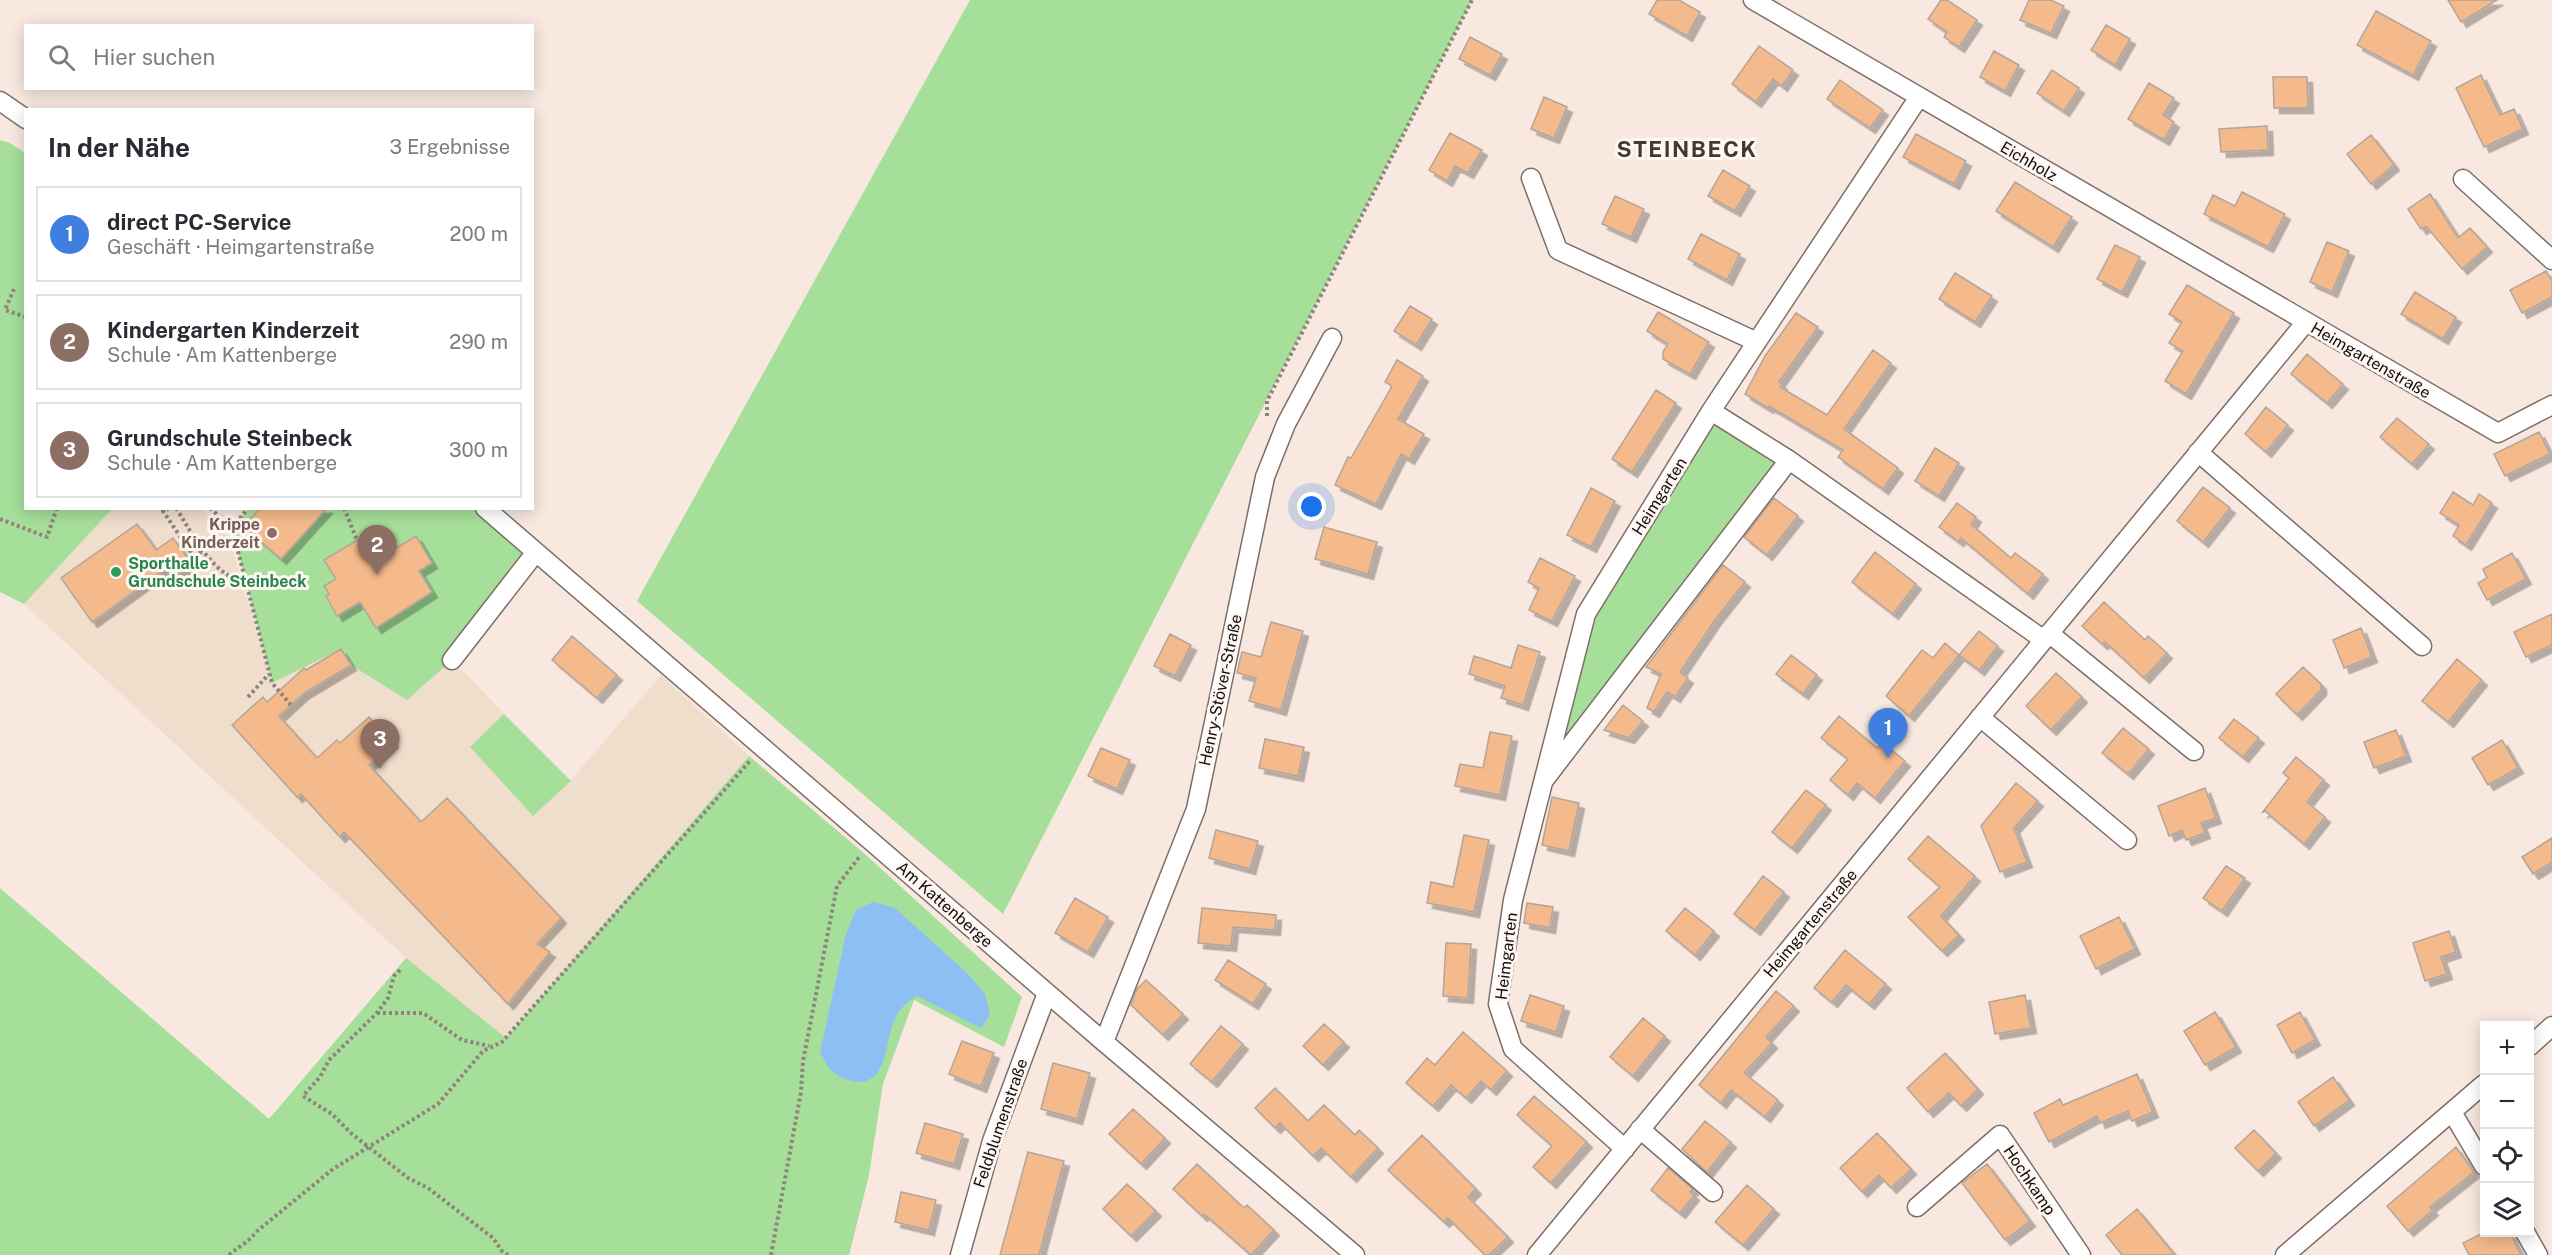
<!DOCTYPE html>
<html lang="de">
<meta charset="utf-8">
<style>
:root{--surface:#fff;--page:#f7f7f7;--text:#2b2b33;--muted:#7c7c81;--line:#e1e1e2;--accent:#7c3aed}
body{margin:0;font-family:"Public Sans",sans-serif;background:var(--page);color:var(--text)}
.controls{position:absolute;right:18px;bottom:18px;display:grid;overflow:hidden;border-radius:0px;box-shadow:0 3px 15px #0003}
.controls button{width:54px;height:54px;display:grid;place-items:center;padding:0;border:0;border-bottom:2px solid var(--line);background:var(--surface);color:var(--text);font:30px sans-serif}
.you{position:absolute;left:1312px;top:507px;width:21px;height:21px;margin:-15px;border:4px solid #fff;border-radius:50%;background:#1a73e8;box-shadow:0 0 0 9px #1a73e833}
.badge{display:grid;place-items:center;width:39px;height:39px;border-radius:50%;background:var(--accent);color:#fff;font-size:20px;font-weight:700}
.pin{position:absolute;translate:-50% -50px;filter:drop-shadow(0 2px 3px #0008)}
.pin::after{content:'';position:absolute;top:32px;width:21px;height:18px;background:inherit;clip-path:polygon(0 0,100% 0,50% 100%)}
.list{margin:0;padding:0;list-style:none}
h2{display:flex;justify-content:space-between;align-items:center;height:78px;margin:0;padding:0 24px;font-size:26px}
h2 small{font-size:20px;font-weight:400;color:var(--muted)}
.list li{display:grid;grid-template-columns:39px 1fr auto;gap:18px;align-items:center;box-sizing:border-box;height:96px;margin:0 12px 12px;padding:0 12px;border:2px solid var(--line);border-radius:0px}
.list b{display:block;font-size:22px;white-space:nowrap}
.list p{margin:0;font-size:20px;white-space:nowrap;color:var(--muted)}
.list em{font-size:20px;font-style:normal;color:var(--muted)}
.icon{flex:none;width:33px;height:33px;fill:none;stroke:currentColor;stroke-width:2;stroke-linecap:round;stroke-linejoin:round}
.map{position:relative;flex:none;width:2552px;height:1255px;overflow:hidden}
.search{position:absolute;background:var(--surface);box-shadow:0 3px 15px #0003;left:24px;top:24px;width:510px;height:66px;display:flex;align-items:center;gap:15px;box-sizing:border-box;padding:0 21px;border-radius:0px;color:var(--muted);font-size:22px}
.panel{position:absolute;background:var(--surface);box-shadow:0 3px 15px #0003;left:24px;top:108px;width:510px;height:402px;border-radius:0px}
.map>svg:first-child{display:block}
.education{fill:#f0decd}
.green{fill:#a6df9a}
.water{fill:#8ebff4}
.building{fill:#f5ba8b;stroke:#b3a59b;stroke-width:1.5;filter:url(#shadow)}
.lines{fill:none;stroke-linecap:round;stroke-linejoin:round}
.minor-casing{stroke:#7d6f67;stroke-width:21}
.path{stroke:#8e847d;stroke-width:4;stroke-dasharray:3 3;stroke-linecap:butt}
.minor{stroke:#fff;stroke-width:18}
.education-dot{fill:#8d6e63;stroke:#fef7f4;stroke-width:2}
.leisure-dot{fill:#2e9e5b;stroke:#fef7f4;stroke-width:2}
.labels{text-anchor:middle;stroke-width:6;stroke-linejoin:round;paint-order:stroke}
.street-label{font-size:16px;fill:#120d0a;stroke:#fef7f4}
.education-label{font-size:16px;font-weight:bold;fill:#785e54;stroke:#fef7f4;text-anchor:end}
.leisure-label{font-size:16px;font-weight:bold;fill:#27864d;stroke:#fef7f4;text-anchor:start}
.district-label{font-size:22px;font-weight:bold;letter-spacing:1.5px;fill:#443831;stroke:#fef7f4}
</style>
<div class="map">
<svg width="2552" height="1255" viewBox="0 0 2552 1255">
<defs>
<filter id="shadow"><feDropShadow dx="5.5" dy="5.5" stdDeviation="0" flood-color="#0004"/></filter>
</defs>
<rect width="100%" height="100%" fill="#f8e8df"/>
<path class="education" d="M112,509H201L229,536L272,683L341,649L351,664L452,660L570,781L661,675L749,756L506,1038L406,958L24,604Z"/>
<path class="green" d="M970,0H1472L1003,914L637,601Z
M0,140L10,143L25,153L26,508L112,509L24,604L0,592Z
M1711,411L1789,460L1541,786L1586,614Z
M248,509H485L536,552L452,660L407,700L351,665L341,649L272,683L232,528Z
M504,714L571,781L533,816L470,747Z
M749,756L866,855L1022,997L1004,1047L914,1000L883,1084L869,1175L849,1255H0V888L269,1119L406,958L506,1038Z"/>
<path class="water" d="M873,902L895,908L968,974L985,994L990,1015L981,1028L917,996C883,1015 894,1044 878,1072C868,1088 845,1082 833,1072C827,1068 824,1058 820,1052L846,934L856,910Z"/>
<path class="building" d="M1657,0H1679L1700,12L1687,36L1649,14Z
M1941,0H1947L1977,20L1959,47L1944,37L1947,32L1928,19Z
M2029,0H2051L2064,6L2051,33L2020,20Z
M2448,0H2497L2461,22Z
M2376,11L2431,41L2413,75L2357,45Z
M2106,25L2130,39L2115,65L2091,50Z
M1470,37L1502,54L1490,75L1459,59Z
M1759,46L1793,70L1782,86L1773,79L1756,102L1732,84Z
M1994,51L2019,65L2005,91L1980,77Z
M2052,70L2079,88L2064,111L2037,93Z
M2481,75L2500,115L2514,109L2523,129L2484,147L2456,88Z
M2273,77H2307L2308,108H2274Z
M1840,80L1883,110L1870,128L1827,99Z
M2149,83L2174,98L2163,115L2174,122L2164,140L2128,119Z
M1544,97L1567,107L1554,138L1531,129Z
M2267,126L2268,150L2221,152L2219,129Z
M1450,133L1482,150L1468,173L1455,166L1447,181L1429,170Z
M1916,134L1966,161L1954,184L1903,157Z
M2371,135L2394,165L2371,184L2347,154Z
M1723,170L1750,186L1735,211L1708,196Z
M2015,182L2072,217L2053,247L1996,211Z
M2242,192L2285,214L2268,247L2204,214L2213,195L2235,206Z
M2430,194L2458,238L2470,228L2487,247L2462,269L2426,226L2421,229L2408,209Z
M1615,196L1644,209L1631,237L1602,224Z
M1701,234L1740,254L1727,280L1688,259Z
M2327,242L2349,251L2332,292L2310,282Z
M2115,245L2140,257L2122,292L2097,279Z
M2546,271L2552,281V297L2522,313L2510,290Z
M1955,273L1992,296L1975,322L1939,299Z
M2187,285L2234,313L2186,394L2165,381L2183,351L2169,343L2182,322L2169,314Z
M2415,292L2456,317L2443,339L2401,314Z
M1410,306L1432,319L1416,345L1394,331Z
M1658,312L1709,342L1690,374L1663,359V352L1668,344L1647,331Z
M1796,313L1818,327L1779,382L1782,384L1780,387L1827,415L1873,350L1891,363L1844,429L1898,468L1883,489L1838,457L1843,450L1769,406L1768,408L1745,394L1765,356Z
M2307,354L2343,384L2327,403L2291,374Z
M1397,360L1423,376L1398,419L1424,434L1409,459L1401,454L1376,504L1335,485L1348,457L1351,458L1392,386L1385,382Z
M1656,390L1676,403L1632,472L1612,459Z
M2266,407L2288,425L2266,452L2245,434Z
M2397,418L2429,444L2412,464L2380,437Z
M2539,432L2550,454L2505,476L2494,454Z
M1935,448L1959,463L1939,496L1915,481Z
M2203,487L2230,508L2203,542L2177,521Z
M1591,488L1615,501L1591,547L1567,535Z
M2453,492L2473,505L2479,494L2492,503L2466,545L2453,536L2459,525L2440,513Z
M1774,498L1798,516L1767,555L1744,537Z
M1957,503L1976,517L1971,524L2011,558L2015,553L2043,574L2028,594L1961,538L1958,541L1939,527Z
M260,508H327L281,559L244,527Z
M137,524L156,550L173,538L192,564L175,576L168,567L92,622L61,578Z
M381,526L395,549L416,536L432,563L419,571L432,592L376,628L360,602L337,616L326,596L329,594L324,586L336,579L324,560Z
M1324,527L1377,542L1368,574L1315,559Z
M1875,552L1916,584L1893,614L1852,582Z
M2512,553L2526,579L2487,600L2478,583L2487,578L2483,569Z
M1540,558L1575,576L1552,621L1529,610L1539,588L1528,582Z
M1723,565L1745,582L1715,620L1680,672L1688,678L1675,697L1667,692L1654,712L1647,708L1661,674L1646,667Z
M2104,602L2145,640L2148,636L2167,653L2144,678L2105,642L2102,644L2082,626Z
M2552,614V645L2526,657L2514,632Z
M1271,622L1303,631L1281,710L1249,701L1256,678L1237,673L1242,652L1261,657Z
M2361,628L2372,657L2344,668L2333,640Z
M1979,631L1998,646L1979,670L1959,655Z
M1170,634L1191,645L1175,676L1154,666Z
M572,636L617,675L597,698L552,660Z
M1945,643L1959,655L1909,716L1886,696L1922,650L1933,658Z
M1518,645L1540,652L1523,705L1501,698L1505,686L1469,674L1474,656L1511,668Z
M341,649L351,665L304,693L279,716L317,758L337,740L340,743L369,717L393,742L369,765L421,822L447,798L561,918L537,944L550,952L508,1004L344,832L340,837L301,794L297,797L232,725L263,697L267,702L304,668L306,670Z
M1791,655L1817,675L1803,694L1776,674Z
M2457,659L2482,680L2448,722L2422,701Z
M2303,667L2321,684V690L2297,715L2276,694Z
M2056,673L2082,697L2051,730L2026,706Z
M1623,705L1643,721L1629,738L1604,730Z
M1839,716L1877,748L1882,742L1905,761L1875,798L1857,783L1848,795L1830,780L1848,759L1821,738Z
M2234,719L2259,738L2243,757L2219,738Z
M2123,728L2149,749L2128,774L2102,753Z
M2396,730L2406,756L2374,768L2364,742Z
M1490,732L1512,736L1500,795L1455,786L1460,764L1483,768Z
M1265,739L1304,747L1298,776L1259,768Z
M2502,740L2518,768L2488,785L2472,758Z
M1101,748L1130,760L1117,789L1088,776Z
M2296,757L2324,780L2307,802L2325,817L2304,844L2265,811L2262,813L2289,778L2283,773Z
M2016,783L2038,801L2014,828L2027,862L2000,872L1981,826Z
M2205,788L2216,818L2201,823L2205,833L2186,840L2182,830L2169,836L2158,806Z
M1806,790L1826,805L1792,848L1772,832Z
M1552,797L1579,803L1569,851L1542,845Z
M1216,830L1258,841L1250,869L1209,858Z
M1464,835L1489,840L1474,912L1427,903L1431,882L1453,887Z
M1928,836L1975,876L1941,916L1959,935L1942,951L1908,917L1940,887L1908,859Z
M2552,838V862L2533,874L2522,857Z
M2226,866L2245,878L2222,911L2203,898Z
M1763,876L1784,892L1755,930L1734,914Z
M1075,898L1108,917L1088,952L1055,933Z
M1527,903L1553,907L1550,928L1524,923Z
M1202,908L1276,915L1275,930L1233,927L1231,946L1198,943Z
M1685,908L1714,931L1695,955L1666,931Z
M2119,917L2135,949L2096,969L2080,936Z
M2449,931L2456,952L2441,957L2447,974L2425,981L2413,943Z
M1446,943L1471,944L1468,998L1443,996Z
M1845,950L1886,984L1869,1004L1846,985L1832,1002L1814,988Z
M1228,960L1266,984L1253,1004L1215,980Z
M1146,980L1183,1014L1163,1035L1131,1005L1137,989Z
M1776,991L1794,1006L1766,1037L1772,1043L1744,1073L1778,1100L1765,1117L1731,1090L1721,1103L1699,1085Z
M1530,995L1564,1006L1556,1032L1521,1021Z
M2025,995L2031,1028L1995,1034L1989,1002Z
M2215,1012L2236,1047L2205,1065L2184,1031Z
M2300,1012L2315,1040L2292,1053L2277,1025Z
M1643,1018L1665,1036L1633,1076L1610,1057Z
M1324,1024L1344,1042L1323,1065L1303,1046Z
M1221,1026L1243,1044L1212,1082L1190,1064Z
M1463,1032L1507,1071L1491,1090L1481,1081L1466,1098L1451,1085L1433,1106L1406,1083L1427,1058L1435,1065Z
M962,1041L994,1053L981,1087L949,1074Z
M1945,1053L1978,1089L1961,1106L1949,1093L1928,1112L1907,1088Z
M1053,1063L1090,1073L1077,1119L1041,1109Z
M2137,1074L2153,1112L2132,1121L2128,1111L2100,1123L2097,1116L2049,1142L2034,1113L2060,1099L2063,1105Z
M2333,1077L2349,1100L2314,1126L2298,1102Z
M1275,1088L1308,1121L1324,1105L1355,1135L1359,1130L1378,1148L1351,1177L1321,1148L1313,1156L1280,1123L1275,1128L1255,1108Z
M1534,1096L1587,1142L1551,1183L1533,1167L1552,1146L1517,1115Z
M1133,1109L1165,1138L1141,1164L1109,1134Z
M1705,1121L1731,1142L1707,1172L1682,1149Z
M925,1123L963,1134L954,1164L916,1153Z
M2254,1130L2276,1153L2258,1171L2235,1148Z
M1877,1133L1911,1169L1891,1188L1879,1175L1862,1192L1840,1168Z
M1422,1135L1476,1189L1468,1197L1508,1237L1489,1255H1485L1448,1218L1444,1222L1388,1170Z
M2456,1147L2474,1172L2430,1207L2433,1210L2408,1231L2387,1206Z
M1028,1152L1064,1161L1039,1255H1000Z
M1197,1164L1244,1208L1247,1205L1274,1230L1251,1255L1204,1214L1202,1216L1173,1189Z
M1987,1164L2030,1221L2005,1240L1962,1183Z
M1668,1168L1693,1189L1690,1192L1694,1195L1680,1213L1651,1190Z
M1127,1184L1156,1211L1131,1236L1103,1209Z
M1747,1185L1774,1209L1743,1245L1715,1222Z
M901,1192L936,1200L929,1230L895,1222Z
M2137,1209L2175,1255H2122L2106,1235Z
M2483,1233H2510L2521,1255H2469L2463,1243Z"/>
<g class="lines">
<defs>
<path id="minor" d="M1753,0L2498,433L2552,405
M0,101L26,119
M1531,178L1558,250L1757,342
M2463,179L2552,260
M1711,411L1789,460L2044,640
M2198,452L2422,646
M485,508L1104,1042L1355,1255
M2049,633L2194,751
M452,660L536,552
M1980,717L2127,840
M1545,779L1789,460
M1104,1042L1196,809L1265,477L1286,424L1332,338
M2530,1046L2552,1026
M2452,1112L2484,1166
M1640,1129L1713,1192
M1625,1149L1513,1049L1498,1004L1513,900L1586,614L1711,411L1919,97
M1917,1207L2000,1135L2081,1255
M2525,1232L2538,1255
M960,1255L992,1141L1047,993
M1537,1255L2306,322
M2285,1255L2484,1084"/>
</defs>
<use href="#minor" class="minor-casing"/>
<path class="path" d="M14,289L5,310L26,317
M1267,416V401L1472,0
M169,508L163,511L194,557
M176,508C197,541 208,569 246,585
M210,508L232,528L248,508
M344,508L357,540
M0,519L47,537L57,508
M232,528L272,683L291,705
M189,560L203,551
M248,697L269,674
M400,970L394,976L388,998L377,1013L329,1060L320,1077L303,1096L332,1114L352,1134L408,1178L428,1188L493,1238L502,1251L508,1255
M377,1013H423L462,1040L489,1046
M229,1255C239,1246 248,1243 256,1232L333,1169L438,1104L483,1051L502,1042L750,761
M771,1255L801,1092L803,1061L837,886L860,856"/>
<use href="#minor" class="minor"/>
</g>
<circle class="education-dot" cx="272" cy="533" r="6"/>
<circle class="leisure-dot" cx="116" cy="572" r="6"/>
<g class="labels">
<g class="street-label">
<text transform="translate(2029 161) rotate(30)" y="6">Eichholz</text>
<text transform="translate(2371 360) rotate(30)" y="6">Heimgartenstraße</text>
<text transform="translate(1659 496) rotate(-58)" y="6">Heimgarten</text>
<text transform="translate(1220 690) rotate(-78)" y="6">Henry-Stöver-Straße</text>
<text transform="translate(945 904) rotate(41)" y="6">Am Kattenberge</text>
<text transform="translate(1810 923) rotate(-50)" y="6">Heimgartenstraße</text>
<text transform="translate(1506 956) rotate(-83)" y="6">Heimgarten</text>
<text transform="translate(1000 1123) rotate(-71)" y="6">Feldblumenstraße</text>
<text transform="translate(2030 1180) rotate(56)" y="6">Hochkamp</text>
</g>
<g class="education-label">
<text x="260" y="530">Krippe<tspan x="260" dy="18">Kinderzeit</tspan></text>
</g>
<g class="leisure-label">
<text x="128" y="569">Sporthalle<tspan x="128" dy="18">Grundschule Steinbeck</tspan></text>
</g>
<g class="district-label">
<text x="1687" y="157">STEINBECK</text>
</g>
</g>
</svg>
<div class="controls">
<button>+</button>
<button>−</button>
<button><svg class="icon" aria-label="locate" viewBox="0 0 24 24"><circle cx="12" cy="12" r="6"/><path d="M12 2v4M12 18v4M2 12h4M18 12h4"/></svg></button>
<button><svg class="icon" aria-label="layers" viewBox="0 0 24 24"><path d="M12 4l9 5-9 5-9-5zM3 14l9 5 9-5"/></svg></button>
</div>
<div class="you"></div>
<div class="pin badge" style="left:1888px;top:758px;background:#3f7fe0">1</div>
<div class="pin badge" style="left:377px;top:575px;background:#8d6e63">2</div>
<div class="pin badge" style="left:380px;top:769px;background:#8d6e63">3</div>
<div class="search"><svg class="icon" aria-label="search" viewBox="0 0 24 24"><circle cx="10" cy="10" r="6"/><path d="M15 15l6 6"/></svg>Hier suchen</div>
<section class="panel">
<h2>In der Nähe<small>3 Ergebnisse</small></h2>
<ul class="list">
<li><span class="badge" style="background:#3f7fe0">1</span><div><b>direct PC-Service</b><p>Geschäft · Heimgartenstraße</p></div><em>200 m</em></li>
<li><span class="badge" style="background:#8d6e63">2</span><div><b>Kindergarten Kinderzeit</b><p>Schule · Am Kattenberge</p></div><em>290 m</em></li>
<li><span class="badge" style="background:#8d6e63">3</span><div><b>Grundschule Steinbeck</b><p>Schule · Am Kattenberge</p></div><em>300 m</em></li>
</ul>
</section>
</div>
